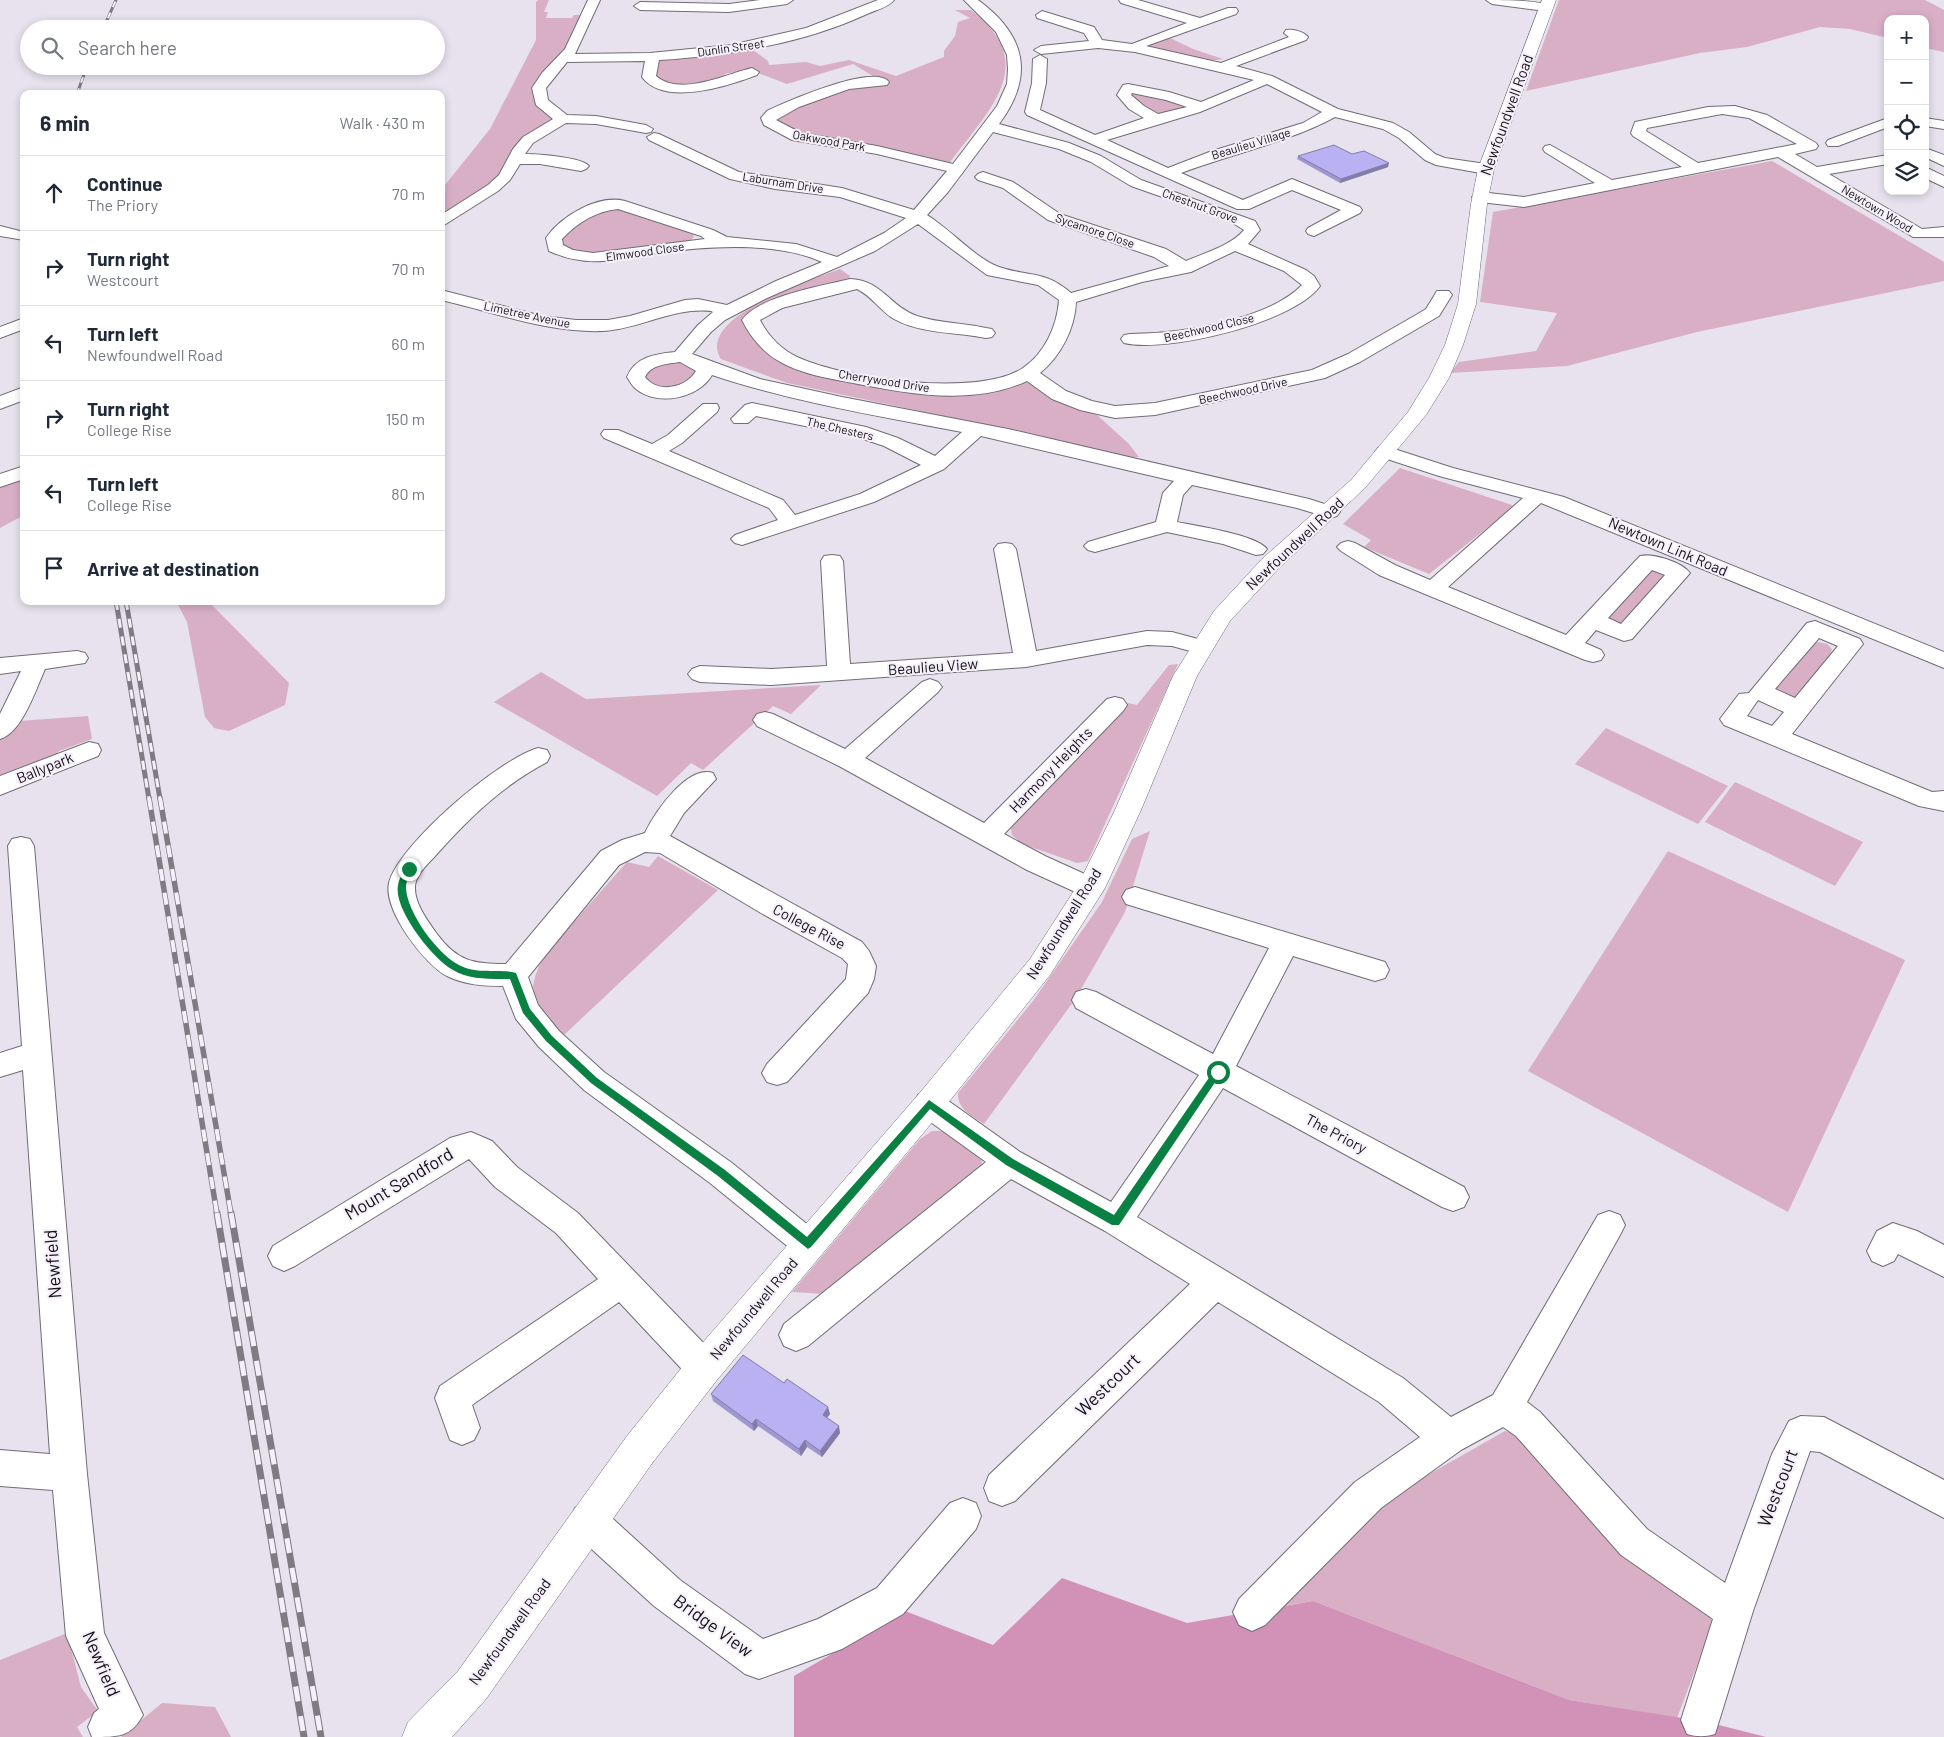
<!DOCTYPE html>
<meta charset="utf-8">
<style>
:root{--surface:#fff;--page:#f6f6f7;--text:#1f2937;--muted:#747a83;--line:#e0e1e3}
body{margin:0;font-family:Barlow,sans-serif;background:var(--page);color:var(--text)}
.controls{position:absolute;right:15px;top:15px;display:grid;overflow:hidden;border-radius:10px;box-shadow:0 2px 8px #0003}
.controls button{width:45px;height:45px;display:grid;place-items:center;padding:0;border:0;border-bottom:1px solid var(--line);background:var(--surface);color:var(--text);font:25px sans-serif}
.stop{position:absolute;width:15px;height:15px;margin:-11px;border:4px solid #0b8043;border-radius:50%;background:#fff}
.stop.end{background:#0b8043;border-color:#fff;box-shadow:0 1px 5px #0008}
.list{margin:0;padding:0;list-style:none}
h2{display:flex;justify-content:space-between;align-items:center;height:65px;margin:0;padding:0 20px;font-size:21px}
h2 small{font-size:16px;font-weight:400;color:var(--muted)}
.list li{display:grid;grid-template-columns:32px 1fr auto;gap:15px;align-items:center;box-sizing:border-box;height:75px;padding:0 20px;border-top:1px solid var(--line)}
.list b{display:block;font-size:19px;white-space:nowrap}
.list p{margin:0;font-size:16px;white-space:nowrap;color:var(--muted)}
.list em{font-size:16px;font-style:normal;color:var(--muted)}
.icon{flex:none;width:28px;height:28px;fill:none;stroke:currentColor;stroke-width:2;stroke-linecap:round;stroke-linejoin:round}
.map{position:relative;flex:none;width:1944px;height:1737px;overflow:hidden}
.search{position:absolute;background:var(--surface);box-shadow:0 2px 8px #0003;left:20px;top:20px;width:425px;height:55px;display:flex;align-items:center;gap:12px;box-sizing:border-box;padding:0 18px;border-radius:28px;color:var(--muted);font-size:19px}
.panel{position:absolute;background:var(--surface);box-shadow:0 2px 8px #0003;left:20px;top:90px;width:425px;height:515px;border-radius:10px}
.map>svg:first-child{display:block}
.green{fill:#d9afc6}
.forest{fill:#d291b6}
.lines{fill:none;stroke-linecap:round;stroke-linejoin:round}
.minor-casing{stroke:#716c76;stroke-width:2}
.major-casing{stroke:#716c76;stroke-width:1}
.minor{fill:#fff;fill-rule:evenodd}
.major{fill:#fff;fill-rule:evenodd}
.rail-far3-casing{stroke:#7e7b82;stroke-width:3}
.rail-far2-casing{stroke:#7e7b82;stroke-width:5}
.rail-far1-casing{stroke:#7e7b82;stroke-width:5.5}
.rail-casing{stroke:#7e7b82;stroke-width:7}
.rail-far3{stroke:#f5effb;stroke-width:2;stroke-dasharray:6;stroke-linecap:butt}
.rail-far2{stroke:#f5effb;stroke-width:3;stroke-dasharray:9;stroke-linecap:butt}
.rail-far1{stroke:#f5effb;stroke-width:4;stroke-dasharray:12;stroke-linecap:butt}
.rail{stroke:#f5effb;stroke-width:5;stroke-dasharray:15;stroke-linecap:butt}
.wall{fill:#9f98d0}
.shaded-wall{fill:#827ca9}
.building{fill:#b9b1f2;stroke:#827ca9}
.route{fill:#0b8043}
.labels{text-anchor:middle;stroke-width:4;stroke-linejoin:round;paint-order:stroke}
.far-street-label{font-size:12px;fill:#141215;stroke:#f5effb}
.street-label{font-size:15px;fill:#141215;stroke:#f5effb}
.near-street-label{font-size:18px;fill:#141215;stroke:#f5effb}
</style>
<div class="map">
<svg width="1944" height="1737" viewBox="0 0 1944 1737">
<rect width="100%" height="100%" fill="#e7e2ed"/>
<path class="green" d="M538,0H549L544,12H548L546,18H572L574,15H580L570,46L535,87C531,107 544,107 555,119L493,184L441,215V190L490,129L536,40V2Z
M1559,0H1925L1944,10V52L1925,48V19H1888V38L1850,29L1820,27L1747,47L1700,53L1526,91Z
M955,10H971C1043,65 986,112 949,164L817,140L774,123L777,117C805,105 833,91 863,85C872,84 880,86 890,83L879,77L876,78L853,64L787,84L750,70L724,74L727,76C699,84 684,88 655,80L658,59L791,40L793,41L753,50L768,61L769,65L806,62L820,66L849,60L896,76L944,57V51L955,36L958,22L970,18Z
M1166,36L1193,49L1223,59L1209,61L1141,47Z
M1129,91L1162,97L1188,107L1158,115L1131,98Z
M1772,161L1944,262V281L1697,332L1567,366L1450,373L1459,362L1536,351L1557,313L1480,302L1493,212Z
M618,207L692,231L694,237L690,241L581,255L559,246L561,238L589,215Z
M840,269L850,276L849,280L748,315L781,361L932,393L1019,382L1037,384L1061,402L1097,415L1129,444L1139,457H1122L1043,437L787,383L721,359C694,317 813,279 840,269Z
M681,360L698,370L692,381L666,388L648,384L643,374L649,367Z
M1400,468L1515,506L1429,574L1364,547L1371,540L1343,524Z
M24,478V515L0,528V486Z
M1651,570L1664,576L1624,625L1607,623V610Z
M176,601H208L289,683L285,705L229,731L214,728L205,717L187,622Z
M1818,642L1827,644L1832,649L1830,655L1795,697L1789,698L1774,688L1810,644Z
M1178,664L1088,861L1077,863L1022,844L1012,835L1010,822L1128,703L1137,705L1169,665Z
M541,672L586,699L821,685L791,714L773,706L703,770L691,763L657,796L494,702Z
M88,716L92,739L59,751L52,759L0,780V736L19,721Z
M1606,728L1728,786L1698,824L1575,764Z
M1735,782L1863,842L1835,886L1705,822Z
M1150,831L1125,912L1076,998L984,1124C972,1116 957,1109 958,1093L1033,1001L1102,902L1132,839Z
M1668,851L1905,960L1788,1212L1528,1071Z
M658,856L718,890L564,1035L536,1009L533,986L535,977L539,966L556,942L627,862L649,867Z
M932,1131H946L981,1154L982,1167L825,1294L792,1292L920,1139Z
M1505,1431L1526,1435L1700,1597L1713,1623L1677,1718L1569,1700L1313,1601L1275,1607L1375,1505Z
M67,1633L81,1687L98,1711L77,1727L83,1737H0V1660Z
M162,1703L215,1707L231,1737H121Z"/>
<path class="forest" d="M1062,1578L1187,1623L1313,1601L1569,1700L1707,1722L1766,1737H794V1676L905,1611L993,1645Z"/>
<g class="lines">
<defs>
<path id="minor" d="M588,0H600L575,54L650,53L731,45L806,28L878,0H894C889,7 876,10 867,14C802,44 730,55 659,60L656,76C680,97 726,74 752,68L759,72L757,75C728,86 664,107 642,77L645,61L567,62L546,88L548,100L567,115L596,116L646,125L653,129L651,132L646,133L596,124L566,123L533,143L525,154C537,154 582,157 589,166L586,169L581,171L540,164H520L510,180L498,191L441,227V215L488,185L499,175L513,149L523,137L553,119L536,105L532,88L542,73L565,49Z
M760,0H793L787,4L729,12L640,10L634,6L640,2L729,4Z
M964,0H978C1026,35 1035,76 999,124L1069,143L1101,156L1141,180L1255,221L1260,230L1248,244L1306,270L1314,276L1320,286C1294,323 1166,353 1124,343L1121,339L1124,335L1130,334C1178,334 1267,321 1302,285L1284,271L1235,251L1191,272L1142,282L1076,302C1075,328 1061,356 1040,373L1066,391L1092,401L1115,406L1155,403L1312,370L1348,354L1416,315L1426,309L1437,291H1449L1452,295L1439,316L1360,362L1325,378L1155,415L1115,418L1080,410L1052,399L1027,381C973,406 909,394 853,383C828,378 799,374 777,360C761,350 750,336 742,320C759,296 822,286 850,279C882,280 889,306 917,316C939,323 963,323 986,328L992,329L995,333L992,337L986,338C956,332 921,334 894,319C880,311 872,296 857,289L782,308L760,320C768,336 781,349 797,357C844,379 979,398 1023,368C1045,353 1057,326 1059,300L1038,285L987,275L918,224L875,251L767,298L725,320L711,332L692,354L760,379L842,397L1008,429L1309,499L1337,508L1340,512L1337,516L1330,518L1297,508L1192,485L1183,495L1177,522C1196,526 1257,535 1267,549L1263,554L1256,555L1223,544L1167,532L1095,552L1088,550L1084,546L1088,542L1156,522L1163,493L1174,481L981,436L944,469L874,502L742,545L735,543L731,539L735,535L778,520L769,508L604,438L601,434L604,430H618L652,444L668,435L703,404H717L719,408L717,412L682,443L669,451L783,500L795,515L860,494L921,465L884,446L854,436L756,416L748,423H734L731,419L745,405L752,403L866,427L898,438L935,456L962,432C878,416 793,402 712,375C699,398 658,407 636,389C632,386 630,381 627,377C635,357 655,354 675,352L698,325L713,312L711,311C673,307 640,329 603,331C546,333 495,312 441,300V290L542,316L576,320H608L630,316L685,300L698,299L727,305L776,281L822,262C776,241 707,246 657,253C617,259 589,269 549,251L546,238C561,216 598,194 625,201L713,230L727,237L796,244L837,257L884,233L906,218L840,197L775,189L730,179L649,140L647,137L654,133L659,134L739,172L842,188L914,210L947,171L877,154L792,140L764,125L761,118L767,111C786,102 874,63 889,82L887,85L849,89L799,107L776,120L801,133L877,146L953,164L997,106L1007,84L1008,69L1007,55L996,32ZM993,132L1059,149L1091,162L1131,186L1228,220L1244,230C1231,246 1204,253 1186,261L1166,249L1060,214L1013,182L983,172L978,174L975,177L978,180L1003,188L1048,220L1154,257L1169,266L1071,293C1045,270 1029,277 999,267C976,259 950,229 927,215L948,192ZM618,209L701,236L705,239L593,253L573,250L563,245L562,239C577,223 596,211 618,209ZM680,362L696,371C686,388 658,394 645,377C651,364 668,364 680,362Z
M1119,0H1138L1200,18L1228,8H1236L1238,11L1236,14L1146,46L1221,63L1289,37L1284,33L1286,30C1293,29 1303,31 1308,37L1306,40L1236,66L1272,76L1338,109L1393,123L1409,132L1435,154L1445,158L1486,164L1494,169L1486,174L1436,165L1425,160L1399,138L1383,129L1335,117C1289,142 1231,154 1181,173L1243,200L1292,179L1360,207L1362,210L1360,213L1314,236L1308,234L1306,231L1308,228L1341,210L1292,190L1249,209H1237L1027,115L1025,112L1032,83L1033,59L1040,55L1047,59L1046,83L1040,110L1095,135L1144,118L1129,109L1117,95L1123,85L1128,84L1169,92L1201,102L1254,80L1135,52L1098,48L1041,54L1034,50L1041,46L1089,41L1084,33L1037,18L1036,15L1042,11L1094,27L1102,40L1132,44L1187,23L1121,3ZM1267,84L1322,112L1303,123L1212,151L1168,168L1107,140L1200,112ZM1132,93L1166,100L1187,107L1158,114L1144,106L1131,95Z
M1486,0C1500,0 1543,0 1552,7L1546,11L1492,4Z
M1735,106L1767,115L1816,143L1818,146L1816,149L1795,154L1817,167L1888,155V164L1829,174L1922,229L1944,227V237H1913L1778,157L1524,207L1480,202L1472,197L1480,192L1524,197L1595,183L1545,152L1543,149L1545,146L1550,145L1612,180L1682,167L1633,136L1631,133L1635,122L1708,107ZM1722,114L1749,118L1797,144L1698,163L1646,131L1647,128Z
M1888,118V127L1838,146H1828L1826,143L1828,140Z
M1925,118L1944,121V129L1925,126Z
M1925,148L1944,155V166L1925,157Z
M1925,167L1944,176V187L1925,178Z
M0,226L24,232V240L0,236Z
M24,318V329L0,338V327Z
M24,387V400L0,409V396Z
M1385,446L1453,468L1564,497L1944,652V668L1541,503L1448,587L1566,635L1640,556C1653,553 1682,562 1690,573L1632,639L1624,641L1596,630L1585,643L1601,650L1604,655L1601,660L1593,662L1585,660L1379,575L1341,551L1337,547L1341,543L1348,541L1355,543L1395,565L1430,580L1523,498L1439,476L1378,456L1375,452L1378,448ZM1652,570L1665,575L1621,624L1608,618Z
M24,466V479L0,487V474Z
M1005,543L1012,544L1016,549L1036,651L1147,631L1172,632L1209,642L1212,647L1209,652L1201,654L1172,646L1147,645L1026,667L771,685L700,682L692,679L688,674L692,669L700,666L771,669L827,666L821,561L824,556L832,555L840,556L843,561L850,664L1013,653L994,549L998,544Z
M1815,621L1860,639L1863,644L1792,734L1932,792L1944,791V811L1919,806L1724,725L1720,719L1739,694L1749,693L1807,623ZM1819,638L1838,646L1795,698L1775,689ZM1758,700L1784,712L1772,726L1747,716Z
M77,651L85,653L88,658L85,663L45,669C36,689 22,733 0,739V714L21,671L0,674V658Z
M930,679L938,682L942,687L938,692L865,758L984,823L1107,699L1115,697L1123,699L1127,705L1123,711L1004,834L1045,856L1100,881L1104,888L1100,895L1091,898L1082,895L1027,870L839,766L757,726L753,720L757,714L765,712L773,714L845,749L922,682Z
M89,742L98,744L101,750L98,756L0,795V776Z
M538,748L547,750L550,756L547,762C503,785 469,818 436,855C429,863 416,874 415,886C414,903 427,920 437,934C457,961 473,964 506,964L601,851L622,840L645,833C655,812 687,765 713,773L716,779L684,813L670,836L862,942L869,951L876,966L874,979L868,993L787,1082L777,1085L767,1082L762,1073L767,1064L846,979L848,964L842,958L761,913L660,853L645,852L619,865L528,977L538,1005L559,1031L604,1072L732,1163L819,1234L824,1244L819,1254L808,1259L797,1254L710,1183L584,1090L539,1047L516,1019L503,986C484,986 465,985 447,976C425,965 383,910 389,883C399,844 499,759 538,748Z
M21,837L30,839L34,846L87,1474L104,1633L143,1715C131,1737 119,1737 92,1737L88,1727L94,1713L99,1709L66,1636L53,1490L0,1486V1450L50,1454L23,1070L0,1077V1053L22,1046L8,846L12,839Z
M1135,887L1385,962L1389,970L1385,978L1375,981L1293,956L1236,1066L1464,1187L1469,1197L1464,1207L1453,1211L1442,1207L1223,1088L1137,1217L1403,1378L1451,1417L1493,1395L1598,1215L1609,1211L1620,1215L1625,1225L1620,1235L1527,1402L1540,1412L1647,1529L1725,1583L1772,1454L1789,1421L1801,1416L1824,1417L1944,1480V1518L1820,1452L1810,1451L1753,1611L1715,1734C1705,1737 1697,1737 1687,1734L1681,1720L1713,1619L1621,1555L1516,1436L1503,1427L1461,1450L1381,1508L1265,1625L1252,1631L1239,1625L1233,1612L1239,1599L1355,1482L1420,1437L1379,1402L1218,1302L1015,1501L1002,1506L989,1501L984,1488L989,1475L1190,1284L1105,1231L1011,1179L808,1346L796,1351L784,1346L779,1335L784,1324L986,1162L918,1113L914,1104L918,1095L929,1091L940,1095L1020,1152L1111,1202L1199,1075L1076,1008L1072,1000L1076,992L1086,989L1096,992L1213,1054L1269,948L1126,904L1122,897L1126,890Z
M471,1132L492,1141L517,1167L578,1213L716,1356L721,1368L716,1380L704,1384L692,1380L619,1302L472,1405L480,1428L474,1440L462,1445L450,1440L435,1398L440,1386L598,1279L556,1233L495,1187L469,1159L295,1266L284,1271L273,1266L268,1256L273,1246L450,1138Z
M1893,1223L1917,1231L1944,1245V1277L1898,1254L1894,1261L1883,1266L1872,1261L1867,1251L1877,1231Z
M963,1498L976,1503L981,1516L976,1529L903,1614L842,1649L759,1679L745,1674L654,1606L575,1534L570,1521L575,1508L588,1503L601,1508L680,1580L763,1639L818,1619L877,1588L950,1503Z"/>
<path id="major" d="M1542,0H1556L1494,169L1487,204L1476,304L1463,345L1449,378L1426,415L1365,488L1278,569L1230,621L1197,676L1141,810L1105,888L1050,975L940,1113L717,1380L653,1462L486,1699L452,1737H402L408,1722L458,1671L627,1436L691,1356L918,1095L1030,959L1079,883L1115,810L1173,676L1214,611L1262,559L1351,480L1408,412L1429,378L1445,345L1458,304L1471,204L1478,169Z"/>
</defs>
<use href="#minor" class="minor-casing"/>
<use href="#major" class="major-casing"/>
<use href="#minor" class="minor"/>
<use href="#major" class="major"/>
<defs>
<path id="rail-far3" d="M103,29L116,0
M77,94L87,66"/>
<path id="rail-far2" d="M116,601L149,799
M126,601L160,799"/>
<path id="rail-far1" d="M149,798L217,1214
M160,798L231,1214"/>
<path id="rail" d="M217,1213L304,1737
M231,1213L321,1737"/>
</defs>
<use href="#rail-far3" class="rail-far3-casing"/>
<use href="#rail-far2" class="rail-far2-casing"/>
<use href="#rail-far1" class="rail-far1-casing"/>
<use href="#rail" class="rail-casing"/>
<use href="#rail-far3" class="rail-far3"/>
<use href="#rail-far2" class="rail-far2"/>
<use href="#rail-far1" class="rail-far1"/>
<use href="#rail" class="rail"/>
</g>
<path class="wall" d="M1352,154L1388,167L1340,183L1297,159L1298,156Z
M711,1394L830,1414L827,1418L840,1433L822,1457L807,1447L801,1456L758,1426L754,1431L713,1401Z"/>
<path class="shaded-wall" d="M1389,163L1388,167L1340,183L1341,179Z
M828,1407L830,1414L824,1421L823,1415Z
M756,1419L758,1426L754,1431L752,1424Z
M839,1426L840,1433L822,1457L820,1451Z
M805,1440L807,1447L801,1456L799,1449Z"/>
<path class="building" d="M1334,145L1352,154L1364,151L1389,163L1341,179L1298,156Z
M743,1355L784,1383L787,1379L828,1407L823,1415L839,1426L820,1451L805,1440L799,1449L756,1419L752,1424L711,1394Z"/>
<path class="route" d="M409,866L413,869C410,875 406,881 406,887C406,911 437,954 459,965C477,975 498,968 516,973L530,1009L552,1036L597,1078L725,1170L807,1237L929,1100L1013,1159L1114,1215L1215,1069H1221L1222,1072L1119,1225H1112L1006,1165L930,1109L811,1247L808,1249L718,1176L591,1083L546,1041L523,1013L510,979C492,979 469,980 453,970C433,959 393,909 398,885C399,879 403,872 406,867Z"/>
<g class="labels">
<g class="far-street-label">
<text transform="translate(731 48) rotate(-8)" y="4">Dunlin Street</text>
<text transform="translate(829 141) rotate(10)" y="4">Oakwood Park</text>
<text transform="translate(1251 144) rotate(-17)" y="4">Beaulieu Village</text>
<text transform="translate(783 183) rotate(9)" y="4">Laburnam Drive</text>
<text transform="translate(1200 206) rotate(20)" y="4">Chestnut Grove</text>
<text transform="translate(1877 209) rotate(31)" y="4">Newtown Wood</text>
<text transform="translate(1095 231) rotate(19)" y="4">Sycamore Close</text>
<text transform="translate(645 252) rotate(-8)" y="4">Elmwood Close</text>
<text transform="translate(527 315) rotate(12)" y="4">Limetree Avenue</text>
<text transform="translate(1209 328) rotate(-13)" y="4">Beechwood Close</text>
<text transform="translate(884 381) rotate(9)" y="4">Cherrywood Drive</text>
<text transform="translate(1243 391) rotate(-12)" y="4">Beechwood Drive</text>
<text transform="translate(840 429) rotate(13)" y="4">The Chesters</text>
</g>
<g class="street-label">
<text transform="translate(1507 115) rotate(-70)" y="5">Newfoundwell Road</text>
<text transform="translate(1295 544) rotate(-43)" y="5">Newfoundwell Road</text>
<text transform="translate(1668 547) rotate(23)" y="5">Newtown Link Road</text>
<text transform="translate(933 667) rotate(-4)" y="5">Beaulieu View</text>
<text transform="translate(45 768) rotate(-22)" y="5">Ballypark</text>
<text transform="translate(1051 770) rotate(-46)" y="5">Harmony Heights</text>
<text transform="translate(1064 924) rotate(-58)" y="5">Newfoundwell Road</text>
<text transform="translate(809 927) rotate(28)" y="5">College Rise</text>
<text transform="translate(1336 1134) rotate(28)" y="5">The Priory</text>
<text transform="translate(754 1309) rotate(-50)" y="5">Newfoundwell Road</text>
<text transform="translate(510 1632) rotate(-54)" y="5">Newfoundwell Road</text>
</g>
<g class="near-street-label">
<text transform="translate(399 1184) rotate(-31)" y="6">Mount Sandford</text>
<text transform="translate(53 1264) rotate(-94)" y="6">Newfield</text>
<text transform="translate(1108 1385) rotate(-44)" y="6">Westcourt</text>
<text transform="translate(1778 1488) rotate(-69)" y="6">Westcourt</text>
<text transform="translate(713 1626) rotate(36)" y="6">Bridge View</text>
<text transform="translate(101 1664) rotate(67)" y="6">Newfield</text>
</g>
</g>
</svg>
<div class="controls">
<button>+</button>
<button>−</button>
<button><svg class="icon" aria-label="locate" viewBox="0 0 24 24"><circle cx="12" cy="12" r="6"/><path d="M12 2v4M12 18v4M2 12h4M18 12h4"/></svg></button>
<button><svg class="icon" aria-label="layers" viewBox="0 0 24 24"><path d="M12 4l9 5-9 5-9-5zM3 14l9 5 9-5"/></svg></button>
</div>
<div class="stop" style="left:1218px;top:1072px"></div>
<div class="stop end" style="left:409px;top:869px"></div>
<div class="search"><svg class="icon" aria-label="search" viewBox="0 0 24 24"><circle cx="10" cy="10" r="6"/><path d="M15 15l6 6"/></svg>Search here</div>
<section class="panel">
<h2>6 min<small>Walk · 430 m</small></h2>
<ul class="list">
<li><svg class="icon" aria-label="ahead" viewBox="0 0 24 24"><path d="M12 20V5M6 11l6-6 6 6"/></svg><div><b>Continue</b><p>The Priory</p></div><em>70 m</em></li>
<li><svg class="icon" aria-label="right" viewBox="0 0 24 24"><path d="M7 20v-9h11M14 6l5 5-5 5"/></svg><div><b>Turn right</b><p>Westcourt</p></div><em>70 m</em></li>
<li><svg class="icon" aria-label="left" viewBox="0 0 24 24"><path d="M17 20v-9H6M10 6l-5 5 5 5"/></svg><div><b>Turn left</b><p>Newfoundwell Road</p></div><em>60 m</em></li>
<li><svg class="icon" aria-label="right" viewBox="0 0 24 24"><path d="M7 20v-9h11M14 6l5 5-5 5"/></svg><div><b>Turn right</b><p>College Rise</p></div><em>150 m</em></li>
<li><svg class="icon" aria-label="left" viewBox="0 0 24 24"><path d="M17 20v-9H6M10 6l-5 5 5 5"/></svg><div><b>Turn left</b><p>College Rise</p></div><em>80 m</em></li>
<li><svg class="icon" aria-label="arrive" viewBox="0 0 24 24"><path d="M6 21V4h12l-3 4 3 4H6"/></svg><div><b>Arrive at destination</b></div></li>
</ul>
</section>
</div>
